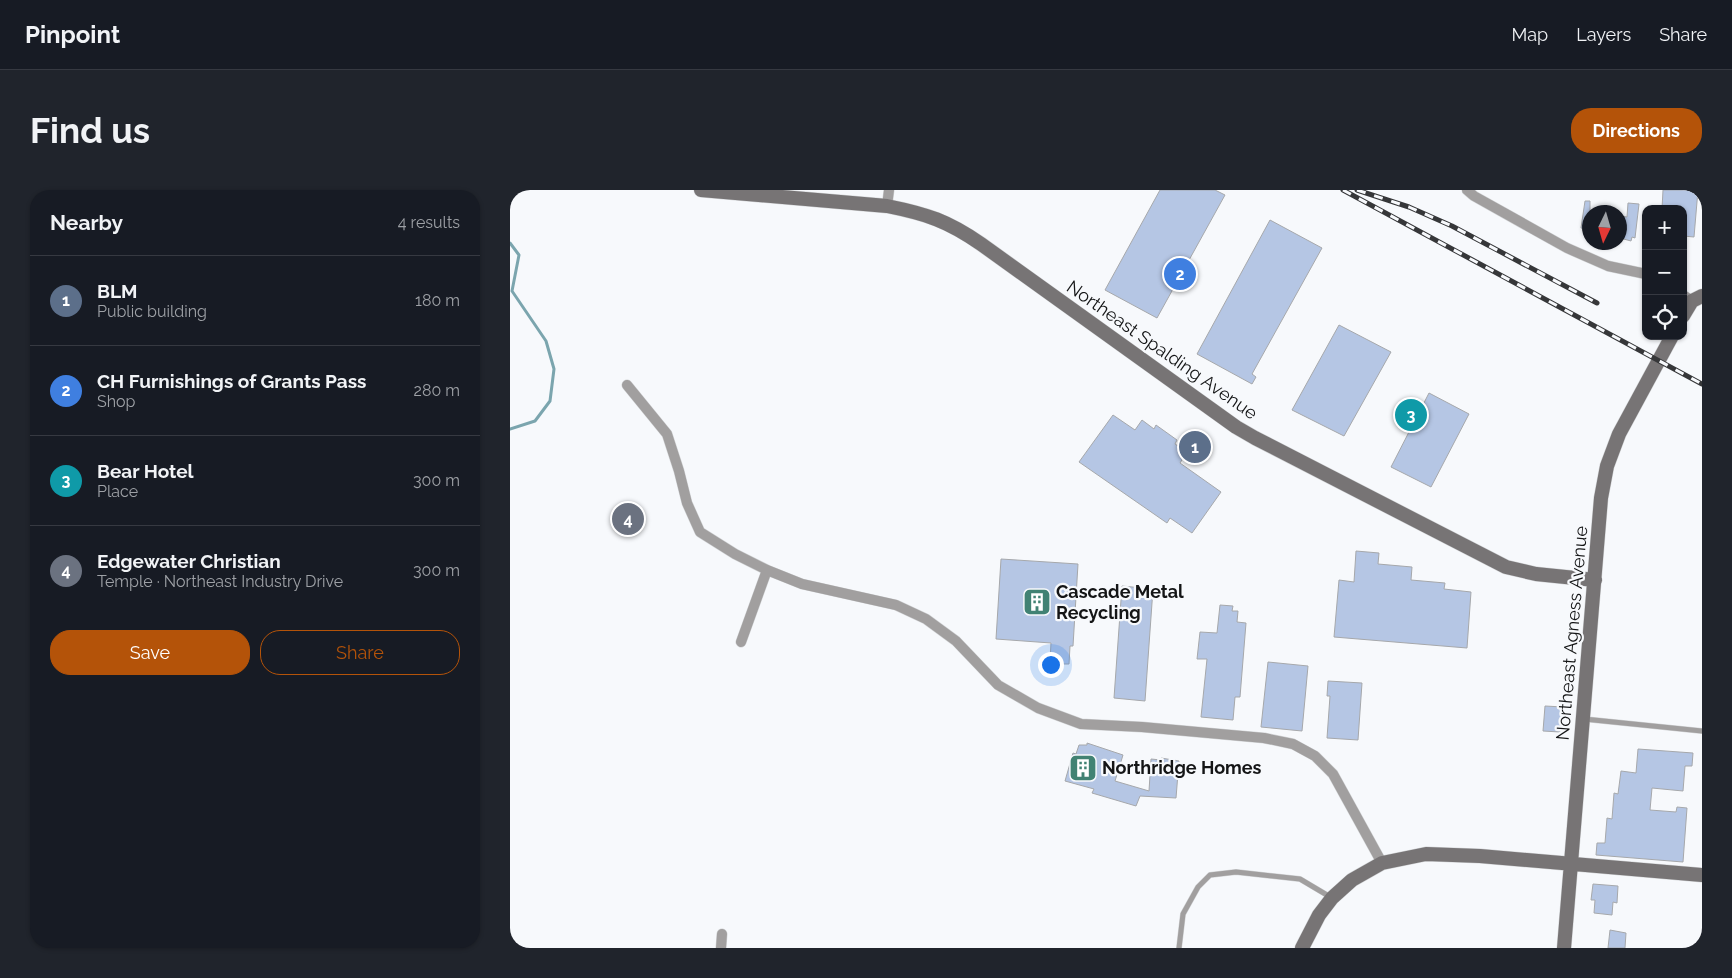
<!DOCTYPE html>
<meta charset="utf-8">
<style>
:root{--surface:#171b24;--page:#20242c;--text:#f1f3f6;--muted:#9ea1a6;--line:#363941;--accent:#b45309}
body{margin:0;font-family:Raleway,sans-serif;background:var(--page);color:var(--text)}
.controls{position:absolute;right:15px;top:15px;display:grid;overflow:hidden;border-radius:10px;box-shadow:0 1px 4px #0004}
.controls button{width:45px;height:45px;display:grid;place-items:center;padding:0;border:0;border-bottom:1px solid var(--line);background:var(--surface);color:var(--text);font:25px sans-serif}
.compass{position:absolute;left:1072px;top:15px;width:45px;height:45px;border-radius:50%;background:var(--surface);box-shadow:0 1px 4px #0004;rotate:185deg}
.you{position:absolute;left:540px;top:474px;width:18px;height:18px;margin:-12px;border:4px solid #fff;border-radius:50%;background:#1a73e8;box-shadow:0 0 0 8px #1a73e833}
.badge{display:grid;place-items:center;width:32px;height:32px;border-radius:50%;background:var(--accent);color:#fff;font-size:16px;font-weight:700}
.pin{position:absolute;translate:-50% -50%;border:2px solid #fff;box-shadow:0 1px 5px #0006}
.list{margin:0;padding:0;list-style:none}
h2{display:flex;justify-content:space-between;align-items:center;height:65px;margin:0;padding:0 20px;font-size:21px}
h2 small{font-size:16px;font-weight:400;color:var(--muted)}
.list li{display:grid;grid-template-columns:32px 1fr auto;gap:15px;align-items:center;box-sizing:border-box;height:90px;padding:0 20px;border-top:1px solid var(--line)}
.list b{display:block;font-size:19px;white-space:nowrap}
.list p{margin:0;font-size:16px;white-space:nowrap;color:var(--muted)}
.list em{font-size:16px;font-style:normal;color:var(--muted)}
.actions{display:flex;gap:10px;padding:15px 20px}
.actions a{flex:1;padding:11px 0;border:1px solid var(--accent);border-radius:20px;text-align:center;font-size:18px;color:var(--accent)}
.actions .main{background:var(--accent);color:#fff}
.icon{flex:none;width:28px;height:28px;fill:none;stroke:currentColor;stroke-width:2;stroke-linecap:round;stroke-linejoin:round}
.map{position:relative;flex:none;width:1192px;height:758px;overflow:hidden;border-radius:20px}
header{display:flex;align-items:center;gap:30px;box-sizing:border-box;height:70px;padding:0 25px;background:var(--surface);border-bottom:1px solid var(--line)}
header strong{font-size:24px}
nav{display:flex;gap:28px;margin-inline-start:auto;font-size:18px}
.intro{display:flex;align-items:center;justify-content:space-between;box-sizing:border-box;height:120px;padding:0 30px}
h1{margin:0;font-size:35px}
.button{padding:12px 22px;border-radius:20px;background:var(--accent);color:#fff;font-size:18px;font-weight:700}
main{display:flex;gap:30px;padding:0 30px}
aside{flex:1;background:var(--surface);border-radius:20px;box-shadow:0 1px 4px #0004}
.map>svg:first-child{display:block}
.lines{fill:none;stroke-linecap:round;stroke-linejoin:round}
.stream{stroke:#7ba5ae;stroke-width:3}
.building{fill:#b5c6e4;stroke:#a6a8ab}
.lane-casing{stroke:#d3d5d7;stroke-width:6}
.street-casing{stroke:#d3d5d7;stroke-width:11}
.secondary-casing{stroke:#d3d5d7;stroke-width:15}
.lane{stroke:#a19f9f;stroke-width:5}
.street{stroke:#a19f9f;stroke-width:10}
.secondary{stroke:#777475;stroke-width:14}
.rail-casing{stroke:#363739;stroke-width:5}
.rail{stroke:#f7f9fc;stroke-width:3;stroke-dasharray:9;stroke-linecap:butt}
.labels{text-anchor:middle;stroke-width:4.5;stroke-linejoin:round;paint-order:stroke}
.street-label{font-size:18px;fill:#141516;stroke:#f7f9fc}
.poi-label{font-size:18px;font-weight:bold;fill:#141516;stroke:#f7f9fc;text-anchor:start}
</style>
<header>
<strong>Pinpoint</strong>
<nav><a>Map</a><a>Layers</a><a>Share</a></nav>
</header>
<div class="intro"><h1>Find us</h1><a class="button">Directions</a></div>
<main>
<aside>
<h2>Nearby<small>4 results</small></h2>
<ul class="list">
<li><span class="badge" style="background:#5c6f8a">1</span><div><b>BLM</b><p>Public building</p></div><em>180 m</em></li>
<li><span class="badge" style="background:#3f7fe0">2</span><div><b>CH Furnishings of Grants Pass</b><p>Shop</p></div><em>280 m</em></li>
<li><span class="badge" style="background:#0f9aa8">3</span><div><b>Bear Hotel</b><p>Place</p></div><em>300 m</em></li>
<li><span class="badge" style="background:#6b7280">4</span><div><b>Edgewater Christian</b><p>Temple · Northeast Industry Drive</p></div><em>300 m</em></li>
</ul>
<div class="actions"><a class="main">Save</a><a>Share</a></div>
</aside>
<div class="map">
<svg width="1192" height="758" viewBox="0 0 1192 758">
<rect width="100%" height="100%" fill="#f7f9fc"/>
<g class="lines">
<path class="stream" d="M0,53L9,65L2,101L36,151L44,179L40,211L25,231L0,239"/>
</g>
<path class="building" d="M650,0H705L715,5L647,128L595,100Z
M1153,0H1188L1184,47L1173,46V19H1152Z
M1075,11H1080V40L1071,38Z
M1118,13L1129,14L1125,48L1122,47L1121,51L1110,48V26L1117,27Z
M760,30L812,58L742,184L746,187L742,194L687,164Z
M829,135L881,162L834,246L782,220Z
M919,203L959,224L921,297L881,277Z
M603,225L625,240L632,230L644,239L646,235L667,250L665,254L677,262L670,273L711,302L682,343L660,328L657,333L569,272Z
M846,361L869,363L868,374L902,377L901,390L935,393L934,399L961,402L957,458L824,447L829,390L844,392Z
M491,369L568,374L563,456H560L559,474H546V471H540L541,453L486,449Z
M612,396L643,399L635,511L604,508Z
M710,415L723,416L722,421H728L727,432L736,433L730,507H725L723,530L691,527L697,469H687L690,442L707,443Z
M758,472L798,476L792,541L751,537Z
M818,491L852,493L848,550L817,548L820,506H817Z
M1035,516L1053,517L1050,542L1033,541Z
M577,553L613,565L605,591L639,601L641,569L651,570V568L669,571L666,608L630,606L626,616L582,603L584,599L555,591L563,563L566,564L569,555H577Z
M1128,559L1183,563L1182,576H1175L1173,601L1142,598L1140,620L1166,622L1167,617L1177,618L1173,672L1086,665L1087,653H1095L1097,628L1102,629L1104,603L1108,604L1111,581L1126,583Z
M1083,694L1108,696L1107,713L1103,712L1102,725L1084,723L1085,710H1081Z
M1100,740L1116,743L1115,758H1098Z"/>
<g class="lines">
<defs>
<path id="lane" d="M1074,529L1192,541
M669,758L673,724L688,697L700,685L726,682L790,689L822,708"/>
<path id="street" d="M957,0L964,6L1057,58L1098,76L1136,84
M377,16L379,0
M1173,105L1182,111
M117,195L157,244L169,281L177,313L190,342L225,364L257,380L292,394L386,415L416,429L446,451L488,495L528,518L571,534L632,537L754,548L783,554L805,566L823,584L872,673
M231,452L257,380
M211,758L212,744"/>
<path id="secondary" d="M191,0L377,16C417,24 438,31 471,54L726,237L745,248L996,377L1026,384L1085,390
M1173,126L1182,111L1192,106
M792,758L809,725L822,708L842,690L872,673L916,664L970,666L1192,685
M1054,758L1091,308L1097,276L1109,244L1162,146"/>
</defs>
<use href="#lane" class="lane-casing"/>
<use href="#street" class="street-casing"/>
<use href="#secondary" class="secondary-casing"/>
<use href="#lane" class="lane"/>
<use href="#street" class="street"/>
<use href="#secondary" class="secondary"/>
<defs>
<path id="rail" d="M833,0L1192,194
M847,0L899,17L942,36L1087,113"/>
</defs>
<use href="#rail" class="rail-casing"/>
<use href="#rail" class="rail"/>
</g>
<defs>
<symbol id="building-square" viewBox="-11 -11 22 22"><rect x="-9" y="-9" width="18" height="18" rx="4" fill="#418273" stroke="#f7f9fc"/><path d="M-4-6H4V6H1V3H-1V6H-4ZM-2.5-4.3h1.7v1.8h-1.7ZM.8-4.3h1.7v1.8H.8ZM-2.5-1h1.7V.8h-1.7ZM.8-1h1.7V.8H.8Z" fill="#fff"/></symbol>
</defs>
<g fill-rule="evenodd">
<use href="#building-square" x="511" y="396" width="32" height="32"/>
<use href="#building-square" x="557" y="562" width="32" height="32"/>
</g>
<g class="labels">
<g class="street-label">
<text transform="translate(652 160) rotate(35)" y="6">Northeast Spalding Avenue</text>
<text transform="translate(1062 443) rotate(-85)" y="6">Northeast Agness Avenue</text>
</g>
<g class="poi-label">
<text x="546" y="408">Cascade Metal<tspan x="546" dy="21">Recycling</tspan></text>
<text x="592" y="584">Northridge Homes</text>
</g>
</g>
</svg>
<div class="controls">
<button>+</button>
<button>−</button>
<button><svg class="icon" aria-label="locate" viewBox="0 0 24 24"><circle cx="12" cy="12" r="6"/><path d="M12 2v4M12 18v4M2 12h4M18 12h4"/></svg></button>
</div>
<svg class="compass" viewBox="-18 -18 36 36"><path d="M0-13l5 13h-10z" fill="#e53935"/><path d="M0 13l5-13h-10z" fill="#9ea1a6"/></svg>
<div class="you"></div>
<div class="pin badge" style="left:685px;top:257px;background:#5c6f8a">1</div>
<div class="pin badge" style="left:670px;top:84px;background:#3f7fe0">2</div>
<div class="pin badge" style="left:901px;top:225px;background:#0f9aa8">3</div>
<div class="pin badge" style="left:118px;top:329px;background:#6b7280">4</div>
</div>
</main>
